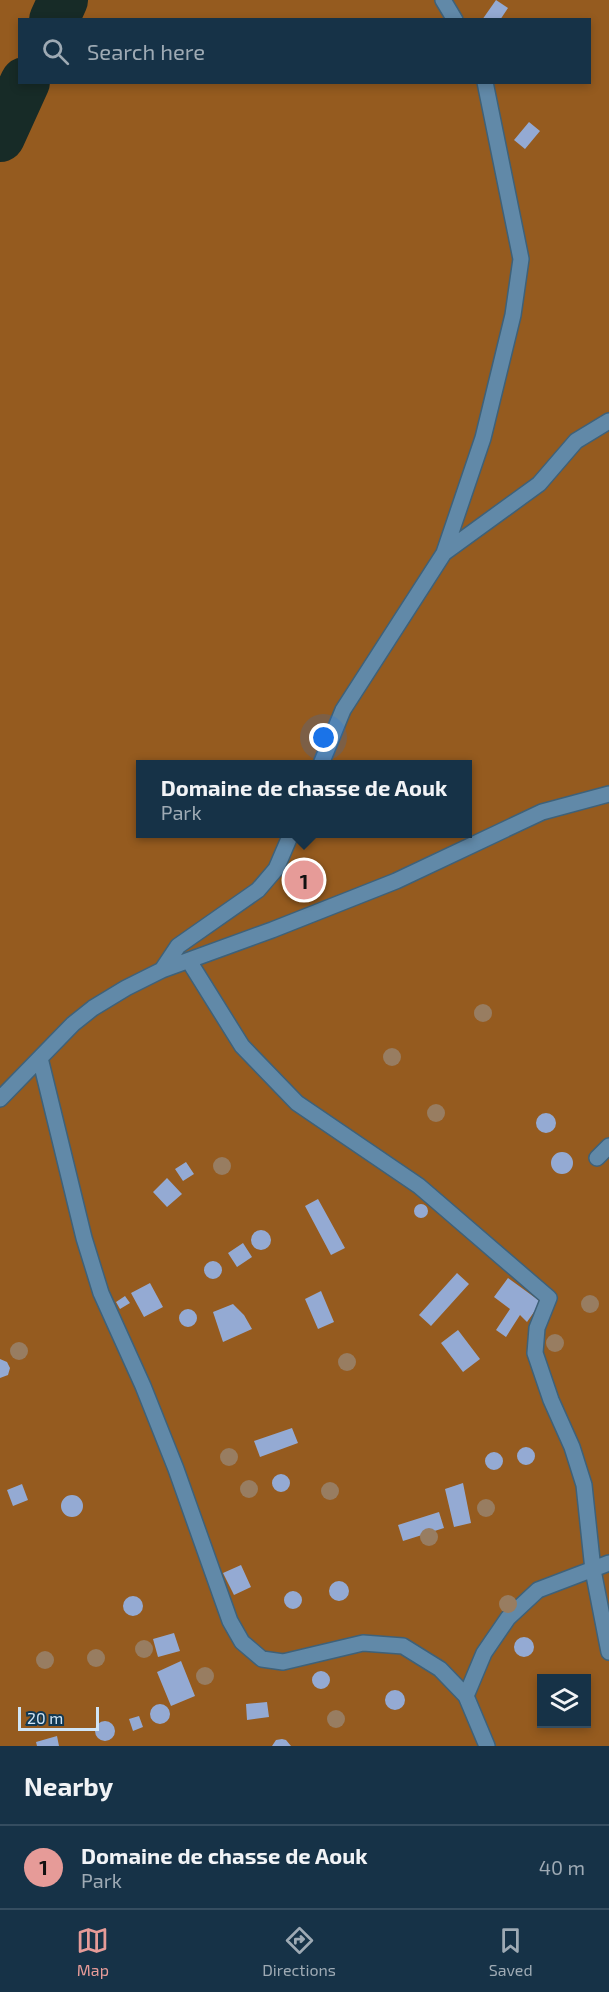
<!DOCTYPE html>
<style>
:root{--surface:#163247;--page:#1f3a4e;--text:#f1f3f6;--muted:#9eaab4;--line:#354d60;--accent:#e69b98}
body{margin:0;font-family:"Exo 2",sans-serif;background:var(--page);color:var(--text)}
.controls{position:absolute;right:18px;bottom:18px;display:grid;overflow:hidden;border-radius:0px;box-shadow:0 3px 9px #0003}
.controls button{width:54px;height:54px;display:grid;place-items:center;padding:0;border:0;border-bottom:2px solid var(--line);background:var(--surface);color:var(--text);font:30px sans-serif}
.scale{position:absolute;left:18px;bottom:15px;width:81px;box-sizing:border-box;padding-left:6px;border:3px solid #d0e5f6;border-top:0;font-size:16px;line-height:21px;white-space:nowrap;color:#d0e5f6;-webkit-text-stroke:4px #113953;paint-order:stroke}
.you{position:absolute;left:324px;top:738px;width:21px;height:21px;margin:-15px;border:4px solid #fff;border-radius:50%;background:#1a73e8;box-shadow:0 0 0 9px #1a73e833}
.badge{display:grid;place-items:center;width:39px;height:39px;border-radius:50%;background:var(--accent);color:#111;font-size:20px;font-weight:700}
.pin{position:absolute;translate:-50% -50%;border:3px solid #fff;box-shadow:0 2px 6px #0006}
.popup{position:absolute;left:136px;top:760px;width:336px;height:78px;box-sizing:border-box;display:grid;place-content:center;border-radius:0px;background:var(--surface);filter:drop-shadow(0 2px 4px #0005);font-size:20px;white-space:nowrap;color:var(--muted)}
.popup b{font-size:22px;color:var(--text)}
.popup::after{content:'';position:absolute;left:50%;top:100%;margin-left:-12px;border:12px solid transparent;border-top-color:var(--surface)}
.list{margin:0;padding:0;list-style:none}
h2{display:flex;justify-content:space-between;align-items:center;height:78px;margin:0;padding:0 24px;font-size:26px}
h2 small{font-size:20px;font-weight:400;color:var(--muted)}
.list li{display:grid;grid-template-columns:39px 1fr auto;gap:18px;align-items:center;box-sizing:border-box;height:84px;padding:0 24px;border-top:2px solid var(--line)}
.list b{display:block;font-size:22px;white-space:nowrap}
.list p{margin:0;font-size:20px;white-space:nowrap;color:var(--muted)}
.list em{font-size:20px;font-style:normal;color:var(--muted)}
.icon{flex:none;width:33px;height:33px;fill:none;stroke:currentColor;stroke-width:2;stroke-linecap:round;stroke-linejoin:round}
.map{position:relative;flex:none;width:609px;height:1746px;overflow:hidden}
.search{position:absolute;background:var(--surface);box-shadow:0 3px 9px #0003;left:18px;right:18px;top:18px;height:66px;display:flex;align-items:center;gap:15px;box-sizing:border-box;padding:0 21px;border-radius:0px;color:var(--muted);font-size:22px}
.sheet{height:162px;background:var(--surface)}
nav{display:flex;justify-content:space-around;align-items:center;box-sizing:border-box;height:84px;border-top:2px solid var(--line);background:var(--surface);font-size:16px;color:var(--muted)}
nav a{display:grid;justify-items:center;gap:3px}
nav .on{color:var(--accent)}
.map>svg:first-child{display:block}
.green{fill:#955b1f;fill-rule:evenodd}
.lines{fill:none;stroke-linecap:round;stroke-linejoin:round}
.river{stroke:#172b27;stroke-width:50}
.building{fill:#94aad3}
.street-casing{stroke:#3e6179;stroke-width:18}
.street{stroke:#6189a8;stroke-width:15}
.tree{fill:#987d61}
</style>
<div class="map">
<svg width="609" height="1746" viewBox="0 0 609 1746">
<rect width="100%" height="100%" fill="#1d435f"/>
<path class="green" d="M0,0H609V1746H0ZM20,20H590V82H20ZM140,764H467V834H140ZM542,1678H586V1724H542Z"/>
<g class="lines">
<path class="river" d="M54,20L63,0
M0,137L25,82"/>
</g>
<path class="building" d="M496,0L508,8L500,20H482Z
M529,122L540,131L525,149L514,140Z
M536 1123a10 10 0 1 1 20 0a10 10 0 1 1-20 0Z
M551 1163a11 11 0 1 1 22 0a11 11 0 1 1-22 0Z
M186,1162L194,1174L183,1181L175,1169Z
M167,1178L182,1194L167,1207L153,1192Z
M318,1199L345,1248L331,1255L305,1206Z
M414 1211a7 7 0 1 1 14 0a7 7 0 1 1-14 0Z
M251 1240a10 10 0 1 1 20 0a10 10 0 1 1-20 0Z
M243,1243L252,1257L237,1267L228,1253Z
M204 1270a9 9 0 1 1 18 0a9 9 0 1 1-18 0Z
M457,1273L469,1284L431,1326L419,1315Z
M508,1278L541,1302L527,1322L520,1315L506,1337L496,1330L510,1309L494,1297Z
M150,1283L163,1307L144,1317L131,1293Z
M321,1291L334,1322L318,1329L305,1299Z
M125,1296L130,1303L120,1309L116,1302Z
M233,1304L244,1315L252,1329L223,1342L213,1312Z
M179 1318a9 9 0 1 1 18 0a9 9 0 1 1-18 0Z
M458,1330L480,1359L463,1372L441,1343Z
M0,1359L7,1362L10,1368L8,1375L0,1378Z
M292,1428L298,1443L260,1457L254,1441Z
M517 1456a9 9 0 1 1 18 0a9 9 0 1 1-18 0Z
M485 1461a9 9 0 1 1 18 0a9 9 0 1 1-18 0Z
M272 1483a9 9 0 1 1 18 0a9 9 0 1 1-18 0Z
M463,1483L471,1523L454,1527L445,1489Z
M22,1484L28,1500L13,1506L7,1490Z
M61 1506a11 11 0 1 1 22 0a11 11 0 1 1-22 0Z
M439,1512L444,1528L403,1541L398,1525Z
M241,1565L251,1587L234,1595L223,1573Z
M329 1591a10 10 0 1 1 20 0a10 10 0 1 1-20 0Z
M284 1600a9 9 0 1 1 18 0a9 9 0 1 1-18 0Z
M123 1606a10 10 0 1 1 20 0a10 10 0 1 1-20 0Z
M174,1633L180,1651L158,1657L153,1639Z
M514 1647a10 10 0 1 1 20 0a10 10 0 1 1-20 0Z
M181,1661L195,1696L171,1706L157,1672Z
M312 1680a9 9 0 1 1 18 0a9 9 0 1 1-18 0Z
M385 1700a10 10 0 1 1 20 0a10 10 0 1 1-20 0Z
M267,1702L269,1717L247,1720L246,1704Z
M150 1714a10 10 0 1 1 20 0a10 10 0 1 1-20 0Z
M139,1716L143,1727L133,1731L129,1719Z
M95 1731a10 10 0 1 1 20 0a10 10 0 1 1-20 0Z
M57,1736L59,1746H37L36,1742Z
M282,1739L286,1740L291,1746H272L276,1740Z"/>
<g class="lines">
<defs>
<path id="street" d="M443,0L455,20
M444,553L539,484L576,441L609,421
M321,764L343,710L444,553L483,438L513,315L521,259L485,82
M189,961L242,1046L297,1103L419,1186L549,1298L537,1328L535,1353L551,1400L572,1447L584,1485L593,1570L609,1652
M162,970L178,946L258,890L276,869L291,834
M40,1058L84,1238L101,1293L143,1386L176,1469L230,1621L242,1642L262,1659L283,1662L363,1643L403,1646L440,1669L466,1696L487,1746
M0,1099L73,1024L93,1008L126,988L162,970L272,930L396,881L542,812L609,794
M597,1158L609,1146
M466,1696L484,1653L508,1618L538,1590L609,1563"/>
</defs>
<use href="#street" class="street-casing"/>
<use href="#street" class="street"/>
</g>
<g class="tree">
<circle cx="483" cy="1013" r="9"/>
<circle cx="392" cy="1057" r="9"/>
<circle cx="436" cy="1113" r="9"/>
<circle cx="222" cy="1166" r="9"/>
<circle cx="590" cy="1304" r="9"/>
<circle cx="555" cy="1343" r="9"/>
<circle cx="19" cy="1351" r="9"/>
<circle cx="347" cy="1362" r="9"/>
<circle cx="229" cy="1457" r="9"/>
<circle cx="249" cy="1489" r="9"/>
<circle cx="330" cy="1491" r="9"/>
<circle cx="486" cy="1508" r="9"/>
<circle cx="429" cy="1537" r="9"/>
<circle cx="508" cy="1604" r="9"/>
<circle cx="144" cy="1649" r="9"/>
<circle cx="96" cy="1658" r="9"/>
<circle cx="45" cy="1660" r="9"/>
<circle cx="205" cy="1676" r="9"/>
<circle cx="336" cy="1719" r="9"/>
</g>
</svg>
<div class="controls">
<button><svg class="icon" aria-label="layers" viewBox="0 0 24 24"><path d="M12 4l9 5-9 5-9-5zM3 14l9 5 9-5"/></svg></button>
</div>
<div class="scale">20 m</div>
<div class="you"></div>
<div class="pin badge" style="left:304px;top:880px">1</div>
<div class="popup"><b>Domaine de chasse de Aouk</b>Park</div>
<div class="search"><svg class="icon" aria-label="search" viewBox="0 0 24 24"><circle cx="10" cy="10" r="6"/><path d="M15 15l6 6"/></svg>Search here</div>
</div>
<section class="sheet">
<h2>Nearby<small></small></h2>
<ul class="list">
<li><span class="badge">1</span><div><b>Domaine de chasse de Aouk</b><p>Park</p></div><em>40 m</em></li>
</ul>
</section>
<nav>
<a class="on"><svg class="icon" aria-label="map" viewBox="0 0 24 24"><path d="M3 6l6-2 6 2 6-2v14l-6 2-6-2-6 2zM9 4v14M15 6v14"/></svg>Map</a>
<a><svg class="icon" aria-label="directions" viewBox="0 0 24 24"><path d="M12 3l9 9-9 9-9-9zM9 14v-3h6M13 9l2 2-2 2"/></svg>Directions</a>
<a><svg class="icon" aria-label="saved" viewBox="0 0 24 24"><path d="M7 4h10v16l-5-4-5 4z"/></svg>Saved</a>
</nav>
